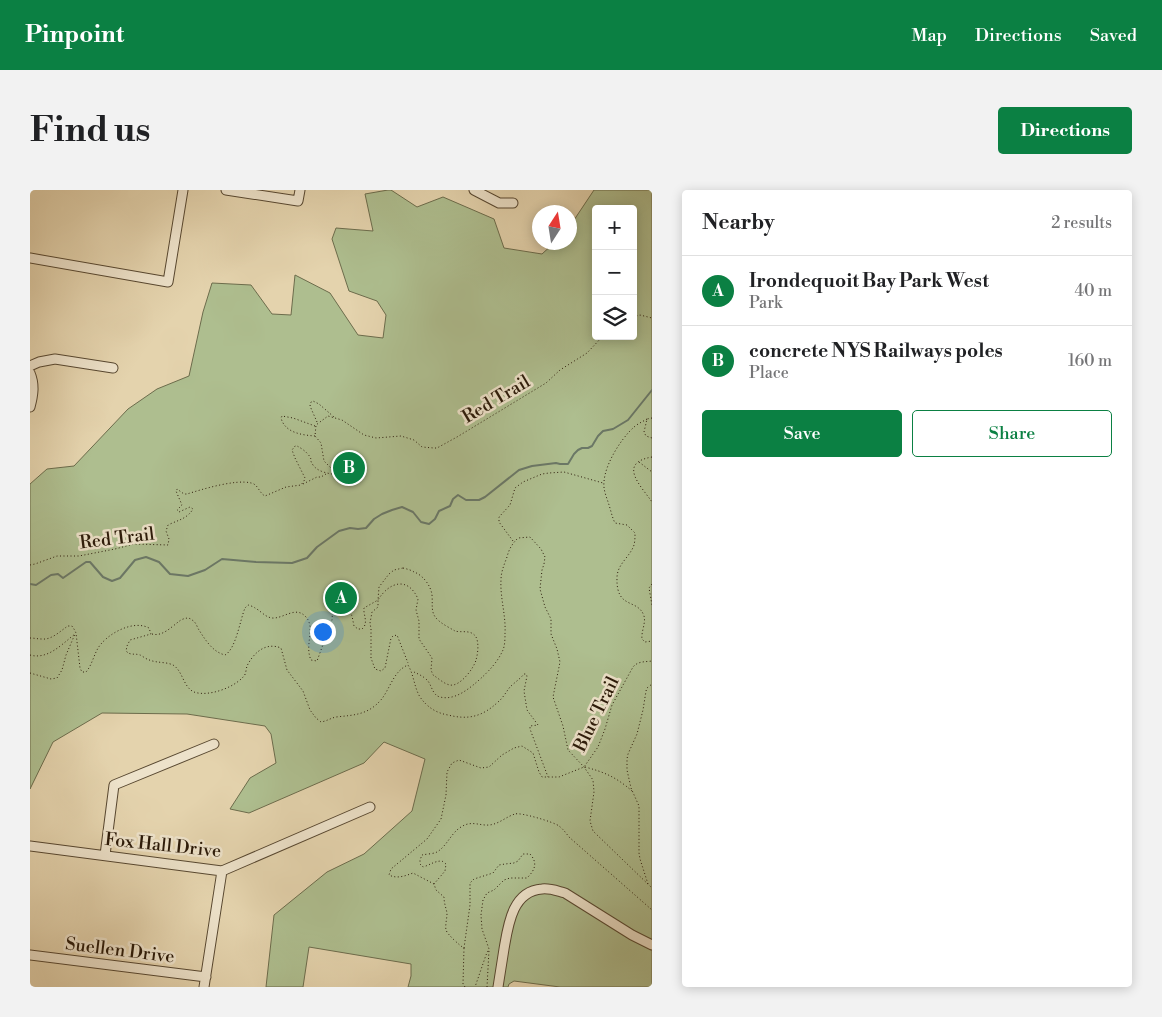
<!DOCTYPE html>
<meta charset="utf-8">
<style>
:root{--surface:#fff;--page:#f2f2f2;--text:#202124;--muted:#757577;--line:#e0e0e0;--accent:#0b8043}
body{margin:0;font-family:"Libre Bodoni",serif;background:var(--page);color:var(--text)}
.controls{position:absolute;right:15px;top:15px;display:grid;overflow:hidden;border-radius:5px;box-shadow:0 2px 12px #0003}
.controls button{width:45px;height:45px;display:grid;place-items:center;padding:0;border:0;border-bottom:1px solid var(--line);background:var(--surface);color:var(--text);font:25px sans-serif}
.compass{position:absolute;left:502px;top:15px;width:45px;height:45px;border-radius:50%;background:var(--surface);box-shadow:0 2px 12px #0003;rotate:12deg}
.you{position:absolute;left:292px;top:441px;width:18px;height:18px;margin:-12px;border:4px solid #fff;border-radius:50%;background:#1a73e8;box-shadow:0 0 0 8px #1a73e833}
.badge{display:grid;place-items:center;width:32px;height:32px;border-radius:50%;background:var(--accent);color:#fff;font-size:16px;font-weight:700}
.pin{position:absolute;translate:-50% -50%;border:2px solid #fff;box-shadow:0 1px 5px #0006}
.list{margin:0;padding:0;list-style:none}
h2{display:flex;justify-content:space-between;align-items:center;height:65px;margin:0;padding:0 20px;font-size:21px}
h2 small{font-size:16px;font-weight:400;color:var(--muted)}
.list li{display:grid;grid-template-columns:32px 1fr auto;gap:15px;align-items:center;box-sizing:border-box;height:70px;padding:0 20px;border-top:1px solid var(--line)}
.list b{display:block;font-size:19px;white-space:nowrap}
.list p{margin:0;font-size:16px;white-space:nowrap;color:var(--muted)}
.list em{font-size:16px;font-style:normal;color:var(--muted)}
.actions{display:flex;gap:10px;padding:15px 20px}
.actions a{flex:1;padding:11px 0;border:1px solid var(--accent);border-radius:5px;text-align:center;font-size:18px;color:var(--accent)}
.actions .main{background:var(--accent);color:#fff}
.icon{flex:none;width:28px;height:28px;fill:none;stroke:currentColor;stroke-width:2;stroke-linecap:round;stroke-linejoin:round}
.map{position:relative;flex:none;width:622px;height:797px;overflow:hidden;border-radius:5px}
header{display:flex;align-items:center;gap:30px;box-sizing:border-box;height:70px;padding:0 25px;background:var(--accent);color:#fff}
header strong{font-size:24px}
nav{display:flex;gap:28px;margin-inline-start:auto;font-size:18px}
.intro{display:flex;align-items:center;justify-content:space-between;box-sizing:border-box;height:120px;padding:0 30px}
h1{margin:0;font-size:35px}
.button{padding:12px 22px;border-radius:5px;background:var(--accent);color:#fff;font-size:18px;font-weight:700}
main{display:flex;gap:30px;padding:0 30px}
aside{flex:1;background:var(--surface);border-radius:5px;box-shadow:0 2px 12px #0003}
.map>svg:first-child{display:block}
.green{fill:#aebe8f;stroke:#6c6c4c;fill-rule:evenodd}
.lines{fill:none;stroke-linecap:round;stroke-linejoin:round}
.stream{stroke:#6b7867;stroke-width:2}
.minor-casing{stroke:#584831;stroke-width:11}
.path{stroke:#2a1908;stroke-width:1;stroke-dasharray:1 2.5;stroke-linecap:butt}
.minor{stroke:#ede2ca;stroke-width:9}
.labels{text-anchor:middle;stroke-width:5;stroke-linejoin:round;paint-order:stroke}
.street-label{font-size:18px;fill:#2a1908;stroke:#ede2ca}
</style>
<header>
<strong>Pinpoint</strong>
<nav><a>Map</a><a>Directions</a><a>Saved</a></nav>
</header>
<div class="intro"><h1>Find us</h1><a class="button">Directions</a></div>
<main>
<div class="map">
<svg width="622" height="797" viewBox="0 0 622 797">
<rect width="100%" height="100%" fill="#e4d3ad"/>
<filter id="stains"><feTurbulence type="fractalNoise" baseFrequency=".004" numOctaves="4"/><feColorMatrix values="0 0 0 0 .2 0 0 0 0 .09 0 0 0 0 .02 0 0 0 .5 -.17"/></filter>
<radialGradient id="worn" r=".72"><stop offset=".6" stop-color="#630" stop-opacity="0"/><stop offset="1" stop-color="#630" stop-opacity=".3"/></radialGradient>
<path class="green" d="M358,0H361L387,17L413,7L464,29L474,58L512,64L524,53L540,52V36L564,0H622V797H530L484,791L479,794L478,797H378L381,786V774L279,757L273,797H236L244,725L297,682L334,664L382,621L395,569L354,552L334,573L219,623L200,619L220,588L246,573L241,544L235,536L157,524L72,523L23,552L0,599V294L17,279L44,276L98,219L127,199L159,186L173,122L182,93L221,95L242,124L261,125L265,85L300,103L328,145L353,148L356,125L347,111L319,101L302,49L306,38L343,41L335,4ZM566,19H603V146H566Z"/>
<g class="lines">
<path class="stream" d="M0,394L6,395L21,385L28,384L33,388L56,372H60L73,387L82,391L90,388L105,370L116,367L129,372L140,384L158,386L175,380L192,369L226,372L262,373L277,368L287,357L309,341L320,338L328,339L336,338L344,329L352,324L362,320L372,317L383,322L391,332L399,334L405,329L409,321L420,316L423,309L428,305L436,310H449L455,307L489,280L502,276L526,273L530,274H538L544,264L548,260L552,258H558L562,256L568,246L573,241L583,239L598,230L622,200"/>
<defs>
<path id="minor" d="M196,0L268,11L270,0
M444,0L469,13H483
M0,68L138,92L153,0
M0,176L9,172L25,169L83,178
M0,183C5,195 3,206 0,217
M0,656L192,681L340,617
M75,665L84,595L184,554
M0,765L176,787
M174,797L192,681
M468,797C470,784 472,772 474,759C478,736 482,701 512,699C520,698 527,701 535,703L602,745L622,755"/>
</defs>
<use href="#minor" class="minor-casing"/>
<path class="path" d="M603,127L610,125L622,128
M622,228L617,229L614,242L616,246L622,248
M617,229C612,232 607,234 603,238C591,249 575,274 574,292C573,300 577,308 579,315C581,321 582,327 585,333L597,335L605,343C605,347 605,351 604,355C600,367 587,374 587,388C586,420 608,408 614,426C616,433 611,442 612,449L615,452L622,451
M287,232L280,216L281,212L283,211L289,214L304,227
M285,236L263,228L252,226L251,228C255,243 272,245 285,246
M622,267C587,273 611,296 622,312
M609,272L622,282
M273,294L287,287H291L296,284
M483,351L469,332V327L480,315L485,298L493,292L512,284L519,283L534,282L573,293
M0,375L5,374L27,366H49L85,359L104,354L138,355L139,349L136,341L138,335C148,330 157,329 163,319L160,317L149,322L147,320L152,315L146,301L147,299L154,304H157C173,299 206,289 221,293C228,294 229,303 235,306L256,297L271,295L274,291L275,288L265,268L262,260L265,256H267C271,258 277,262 280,267C283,273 279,269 283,275C287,281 296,283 302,284L304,283V281L294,271L291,253L285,246L286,235L298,226L312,230L334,245L346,248L371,246L384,250L392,257L404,258H407L427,247L516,193L530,180L557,163L573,146
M373,378C377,379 381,380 384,382C393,385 401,396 402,405C403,415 400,423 408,430C412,434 420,438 425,441C431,443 441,439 446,447C449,453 448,463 446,470C444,478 430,497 420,495C414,494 408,488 403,485L401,480L402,468L389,449V431L386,420L388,409C378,386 359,392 348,410L349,397L359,384L364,380Z
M622,394L619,398L622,415
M122,444C133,447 142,436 151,430C155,428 159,427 162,430C166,432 167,437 169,440C176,451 183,462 195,465C206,459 210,430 215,418L218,415C219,415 224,417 225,418C231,421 235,427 242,428C253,429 265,416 275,426C278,429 279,431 280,436C281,447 276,459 281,470L287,471L302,430L303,416L301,408L304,402L309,403L322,426L324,436L328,439H332C339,433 333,425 334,418L348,410V417L342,422L340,433L341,439V468L345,479L351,481L355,478L361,448L363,446L367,445L378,473
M0,448C4,448 8,449 12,449C22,450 30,441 38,436H42L44,439L46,443L50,478L52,482H56C63,474 64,462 71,454C81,442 104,430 119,438L121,444L100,450L97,456L96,461C101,466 104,463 110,465C111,465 116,469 117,469C123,472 129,472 136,473C137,473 141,474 143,475C153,481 153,497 164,502C178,507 204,498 214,486C216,484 216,479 217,476C224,462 236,452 251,458L257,480L273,501L280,520L286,528L291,532C297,531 301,528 306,527C324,525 337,525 350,511C360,500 363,481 378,475C384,485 384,497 390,507C397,517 406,523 418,525C438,530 452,527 468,512C473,508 476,502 480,497C484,493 490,489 494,484H496L497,486L494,501L497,520L508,535L500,536V539L518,587
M0,465C18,470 32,454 45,444
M384,482C388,484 393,486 397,490C402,495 402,505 410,507C422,510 433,503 442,496C453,487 466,475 472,462C475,457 475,449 475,443C476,425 470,408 471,390C471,382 474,375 477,367C479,359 482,354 488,348L500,347L511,359L515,367L514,374L512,380L510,399L515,417L521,429V444L527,459L530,472L523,507L533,536L538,560L554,577L563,590L564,602L560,631L563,641L622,698
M0,483L21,489L27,488L32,480L36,465L45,444
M555,577C574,582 586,587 602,601
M404,694L383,683C375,686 367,689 359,685L361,679L397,649L411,629L416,605L417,582L422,573L429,570L451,578L459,577L472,565L484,558L492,556L503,563L509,582L512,587H529L554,577L568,557L575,539L582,515L603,477C608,471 615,472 622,471
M618,694L610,669L609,663V616L601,598L597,580V569L598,564L607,544L613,520L616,501L617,498L622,494
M434,758L440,715V693L444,689L463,683L469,675L475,674L484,673L488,671L493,664H500C508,673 505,680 497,688H480L474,690L464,700L457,703L453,710L451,725L452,739L459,759L456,765L445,797
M435,797L433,794L434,758C430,756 417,744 416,740C415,735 417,729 417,723C416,718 414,713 414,707L406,700L404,694L415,681L416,674L412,671C404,671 400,675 393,677L390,674V670L392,665C396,664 403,664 407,662C417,656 421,643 431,637C443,629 452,638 464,634C471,632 478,626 485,624C490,622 524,632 529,636C533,639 536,643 539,647L622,720
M457,797L459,760"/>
<use href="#minor" class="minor"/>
</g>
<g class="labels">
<g class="street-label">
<text transform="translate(466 209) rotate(-31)" y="6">Red Trail</text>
<text transform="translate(87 348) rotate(-7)" y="6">Red Trail</text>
<text transform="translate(566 524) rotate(-64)" y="6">Blue Trail</text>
<text transform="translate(133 655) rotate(6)" y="6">Fox Hall Drive</text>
<text transform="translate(90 760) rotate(7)" y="6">Suellen Drive</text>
</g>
</g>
<rect width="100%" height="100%" filter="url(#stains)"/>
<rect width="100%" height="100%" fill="url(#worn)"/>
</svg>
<div class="controls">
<button>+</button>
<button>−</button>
<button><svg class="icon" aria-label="layers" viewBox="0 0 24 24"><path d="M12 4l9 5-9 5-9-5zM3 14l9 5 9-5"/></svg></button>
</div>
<svg class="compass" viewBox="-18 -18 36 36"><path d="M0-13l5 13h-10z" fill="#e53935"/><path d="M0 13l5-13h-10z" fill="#757577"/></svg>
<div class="you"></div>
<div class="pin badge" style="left:311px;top:408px">A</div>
<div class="pin badge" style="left:319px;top:278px">B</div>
</div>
<aside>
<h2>Nearby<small>2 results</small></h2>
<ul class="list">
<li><span class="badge">A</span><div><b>Irondequoit Bay Park West</b><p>Park</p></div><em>40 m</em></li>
<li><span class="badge">B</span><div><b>concrete NYS Railways poles</b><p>Place</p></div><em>160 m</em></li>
</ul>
<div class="actions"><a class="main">Save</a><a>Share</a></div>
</aside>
</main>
